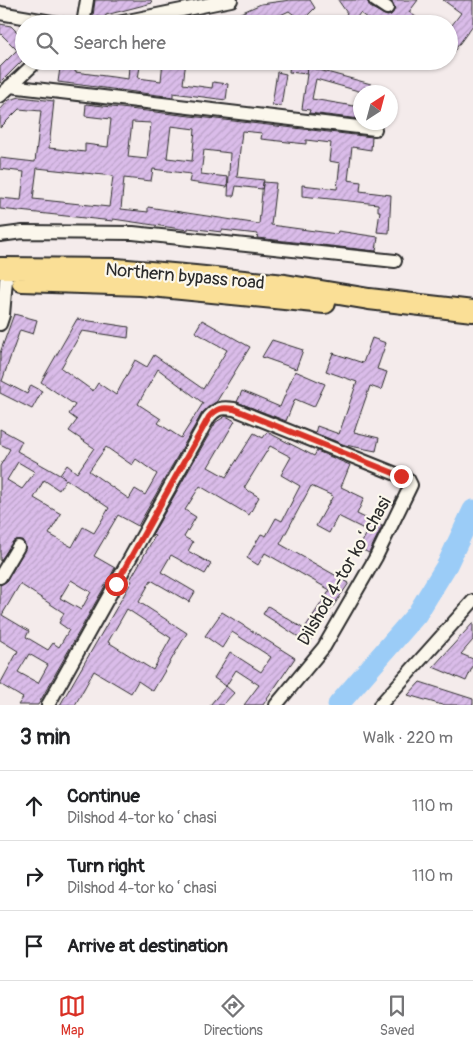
<!DOCTYPE html>
<meta charset="utf-8">
<style>
:root{--surface:#fff;--page:#f6f6f6;--text:#202124;--muted:#757577;--line:#e0e0e0;--accent:#d93025}
body{margin:0;font-family:Pangolin,sans-serif;background:var(--page);color:var(--text)}
.compass{position:absolute;left:353px;top:85px;width:45px;height:45px;border-radius:50%;background:var(--surface);box-shadow:0 1px 4px #0004;rotate:36deg}
.stop{position:absolute;width:15px;height:15px;margin:-11px;border:4px solid #d93025;border-radius:50%;background:#fff}
.stop.end{background:#d93025;border-color:#fff;box-shadow:0 1px 5px #0008}
.list{margin:0;padding:0;list-style:none}
h2{display:flex;justify-content:space-between;align-items:center;height:65px;margin:0;padding:0 20px;font-size:21px}
h2 small{font-size:16px;font-weight:400;color:var(--muted)}
.list li{display:grid;grid-template-columns:32px 1fr auto;gap:15px;align-items:center;box-sizing:border-box;height:70px;padding:0 20px;border-top:1px solid var(--line)}
.list b{display:block;font-size:19px;white-space:nowrap}
.list p{margin:0;font-size:16px;white-space:nowrap;color:var(--muted)}
.list em{font-size:16px;font-style:normal;color:var(--muted)}
.icon{flex:none;width:28px;height:28px;fill:none;stroke:currentColor;stroke-width:2;stroke-linecap:round;stroke-linejoin:round}
.map{position:relative;flex:none;width:473px;height:705px;overflow:hidden}
.search{position:absolute;background:var(--surface);box-shadow:0 1px 4px #0004;left:15px;right:15px;top:15px;height:55px;display:flex;align-items:center;gap:12px;box-sizing:border-box;padding:0 18px;border-radius:28px;color:var(--muted);font-size:19px}
.sheet{height:275px;background:var(--surface)}
nav{display:flex;justify-content:space-around;align-items:center;box-sizing:border-box;height:70px;border-top:1px solid var(--line);background:var(--surface);font-size:14px;color:var(--muted)}
nav a{display:grid;justify-items:center;gap:2px}
nav .on{color:var(--accent)}
.map>svg:first-child{display:block}
.lines{fill:none;stroke-linecap:round;stroke-linejoin:round}
.river{stroke:#9bccf7;stroke-width:21}
.building{fill:url(#building-hatch);stroke:#2b2b2b;fill-rule:evenodd}
.street-casing{stroke:#2b2b2b;stroke-width:16}
.primary-casing{stroke:#2b2b2b;stroke-width:24}
.street{stroke:#fbf7ec;stroke-width:12}
.primary{stroke:#fadf96;stroke-width:20}
.route{stroke:#d93025;stroke-width:6}
.labels{text-anchor:middle;stroke-width:4.5;stroke-linejoin:round;paint-order:stroke}
.street-label{font-size:18px;fill:#2b2b2b;stroke:#fbf7ec}
</style>
<div class="map">
<svg width="473" height="705" viewBox="0 0 473 705">
<defs>
<pattern id="building-hatch" width="6" height="6" patternUnits="userSpaceOnUse" patternTransform="scale(1.25)"><rect width="6" height="6" fill="#dabce9"/><path d="M-1 1l2-2M0 6l6-6M5 7l2-2" fill="none" stroke="#bba2c8"/></pattern>
</defs>
<rect width="100%" height="100%" fill="#f4ebeb"/>
<filter id="ink" filterUnits="userSpaceOnUse"><feTurbulence type="fractalNoise" baseFrequency=".02" numOctaves="2"/><feDisplacementMap in="SourceGraphic" scale="10" xChannelSelector="R" yChannelSelector="G"/><feConvolveMatrix kernelMatrix="1 2 1 2 8 2 1 2 1" color-interpolation-filters="sRGB"/></filter>
<g filter="url(#ink)">
<g class="lines">
<path class="river" d="M338,705L417,614L447,565L473,510"/>
</g>
<path class="building" d="M95,0H151L152,3L106,15L105,18L93,16Z
M290,0H310L315,8L302,21L289,11L272,19L266,24H236V15L261,4Z
M338,0H367L370,7L387,16L391,15L395,9L390,0H418L409,12L416,17L412,24H375L360,13L352,24H339L347,13Z
M443,0H473V25L449,58V29L461,13Z
M0,24L11,26L24,39V59L0,83V67L17,50L0,33Z
M61,61H76L75,72L128,79L129,66L140,67L138,78L161,81L163,61H186L183,84L212,88L213,82L228,84L226,100L173,93V97L58,82Z
M290,61H309L307,74L289,72Z
M308,67L371,84L369,92H362L316,79L312,99L360,107V119L309,113L310,110L302,109Z
M277,72L286,74L281,106L272,105Z
M20,97L54,101L49,148L85,152V144L108,147L111,119L85,116L86,104L372,137L371,150L352,147L348,180L361,182L360,191L391,195L389,233L377,232L380,211H378V204L302,196V185L337,189L340,163L329,161L331,143L306,140V144L261,139L262,133L242,131L237,177L264,180L262,189L236,186L234,196H228L230,153L204,150L201,174L228,177L227,187L189,182L191,174L153,169L151,181L124,178L121,209L148,212V207L259,224L263,182L276,183L271,225L337,234L338,231L378,237L376,251L257,238L258,234L222,230V232L188,228V230L113,219V221L0,209V198L21,200L24,172L0,169V158L35,162L41,111L19,109L0,128V110L9,100ZM132,122L151,123L147,159L128,157ZM171,126L195,129L192,161L167,158ZM37,168L113,176L109,207L33,199Z
M14,314L37,320L33,334L20,330L2,381L27,394L31,385L42,391L32,409L0,393V353Z
M77,319L129,327L128,338L82,331L61,368L93,391L98,383L116,395L135,360L147,367L154,355L203,389L227,350L195,332L202,320L250,347L217,401L202,413L138,526L118,515L94,556L115,568L38,705H18L23,698L0,684L18,651L0,640V585L7,581L26,547L22,540H15L0,561V466L10,449L0,444V429L22,441L17,451L65,478L60,475L67,465L77,473L94,448L69,431L77,420L69,414L75,405L41,382ZM158,369L203,403L181,438L158,423L161,419L138,404ZM106,447L132,465L136,459L157,474L145,495L135,489L129,499L89,471ZM18,462L35,472L22,489L7,480ZM66,479L109,508L94,533L83,527L72,547L49,534L61,514L34,498L44,480L59,490ZM71,580L91,592L81,610L60,598ZM20,584L64,613L59,623L69,630L59,647L53,643L48,650L26,637L29,631L2,615ZM29,654L48,665L38,683L18,672Z
M372,338L386,343L377,369L387,372L381,390L370,386L354,432L379,438L376,451L345,445L315,433L317,426L339,434L357,382L326,371L333,353L363,363Z
M272,340L303,350L296,369L262,357Z
M295,371L325,384L314,407L295,399L286,421L237,402L242,391L280,407Z
M226,416L235,421L208,467L226,477L254,433L263,438L267,432L314,456L317,451L350,465L341,487L364,498L357,514L382,526L369,553L359,548L368,531L338,516L329,533L316,526L333,496L311,486L280,544L349,583L308,643L263,614L268,606L304,629L330,590L265,553L258,565L247,558L261,534L266,536L276,518L282,521L300,486L281,475L291,457L270,446L244,488L259,497L249,515L200,486L185,510L196,517L184,537L193,542L188,551L211,564L205,574L171,555L161,572L195,592L189,602L151,580L139,602L187,633L153,691L138,681L131,693L94,671L75,705H60L132,581L130,580L155,536L152,535L216,422ZM127,609L171,638L153,670L108,642Z
M222,612L295,658L263,705H244L259,685L236,670L226,686L214,678L230,652L261,672L271,657L232,632L222,648L205,636Z
M473,623V640L461,654L473,659V666L466,681L433,667Z
M420,682L473,699V705H442L408,695Z
M226,686L234,693L223,705H210Z"/>
<g class="lines">
<defs>
<path id="street" d="M375,0L387,8
M0,13L63,24
M83,24L87,0
M113,24L231,0
M10,86L375,129
M0,96L37,61
M0,235L23,232L133,233L395,261
M0,324L3,315L6,280
M0,577L18,547
M48,705L209,417C217,408 222,407 234,409L401,476L408,479L411,485L376,557L324,647L276,705
M380,705L473,601"/>
<path id="primary" d="M0,268L116,269L195,276L285,285L369,299L473,311
M22,281L141,285L325,303"/>
</defs>
<use href="#street" class="street-casing"/>
<use href="#primary" class="primary-casing"/>
<use href="#street" class="street"/>
<use href="#primary" class="primary"/>
</g>
</g>
<g class="lines" filter="url(#ink)">
<path class="route" d="M116,584L209,417C217,408 222,407 234,409L401,476"/>
</g>
<g class="labels">
<g class="street-label">
<text transform="translate(185 276) rotate(5)" y="6">Northern bypass road</text>
<text transform="translate(344 571) rotate(-60)" y="6">Dilshod 4-tor koʻchasi</text>
</g>
</g>
</svg>
<svg class="compass" viewBox="-18 -18 36 36"><path d="M0-13l5 13h-10z" fill="#e53935"/><path d="M0 13l5-13h-10z" fill="#757577"/></svg>
<div class="stop" style="left:116px;top:584px"></div>
<div class="stop end" style="left:401px;top:476px"></div>
<div class="search"><svg class="icon" aria-label="search" viewBox="0 0 24 24"><circle cx="10" cy="10" r="6"/><path d="M15 15l6 6"/></svg>Search here</div>
</div>
<section class="sheet">
<h2>3 min<small>Walk · 220 m</small></h2>
<ul class="list">
<li><svg class="icon" aria-label="ahead" viewBox="0 0 24 24"><path d="M12 20V5M6 11l6-6 6 6"/></svg><div><b>Continue</b><p>Dilshod 4-tor koʻchasi</p></div><em>110 m</em></li>
<li><svg class="icon" aria-label="right" viewBox="0 0 24 24"><path d="M7 20v-9h11M14 6l5 5-5 5"/></svg><div><b>Turn right</b><p>Dilshod 4-tor koʻchasi</p></div><em>110 m</em></li>
<li><svg class="icon" aria-label="arrive" viewBox="0 0 24 24"><path d="M6 21V4h12l-3 4 3 4H6"/></svg><div><b>Arrive at destination</b></div></li>
</ul>
</section>
<nav>
<a class="on"><svg class="icon" aria-label="map" viewBox="0 0 24 24"><path d="M3 6l6-2 6 2 6-2v14l-6 2-6-2-6 2zM9 4v14M15 6v14"/></svg>Map</a>
<a><svg class="icon" aria-label="directions" viewBox="0 0 24 24"><path d="M12 3l9 9-9 9-9-9zM9 14v-3h6M13 9l2 2-2 2"/></svg>Directions</a>
<a><svg class="icon" aria-label="saved" viewBox="0 0 24 24"><path d="M7 4h10v16l-5-4-5 4z"/></svg>Saved</a>
</nav>
